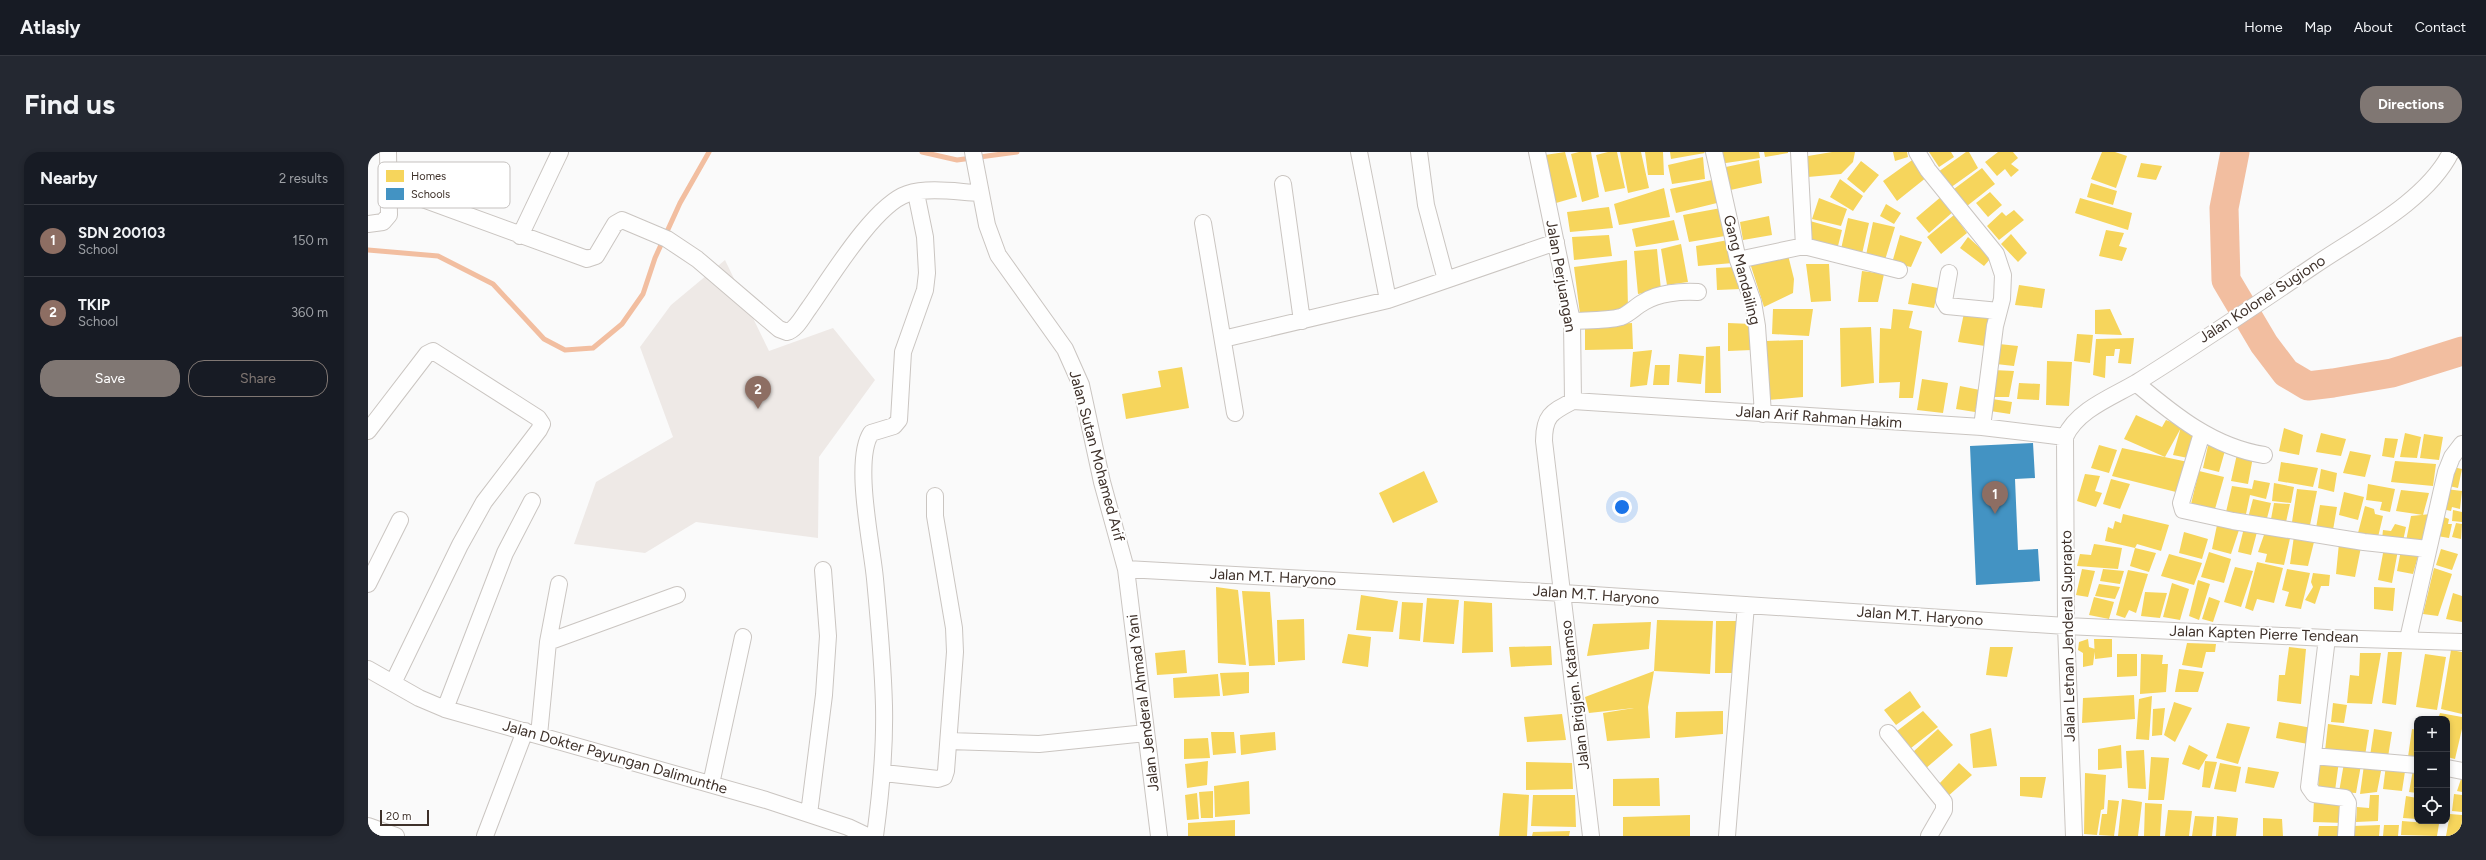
<!DOCTYPE html>
<meta charset="utf-8">
<style>
:root{--surface:#171b24;--page:#242831;--text:#f1f3f6;--muted:#9ea1a6;--line:#363941;--accent:#807773}
body{margin:0;font-family:Figtree,sans-serif;background:var(--page);color:var(--text)}
.controls{position:absolute;right:12px;bottom:12px;display:grid;overflow:hidden;border-radius:8px;box-shadow:0 2px 6px #0003}
.controls button{width:36px;height:36px;display:grid;place-items:center;padding:0;border:0;border-bottom:1px solid var(--line);background:var(--surface);color:var(--text);font:20px sans-serif}
.scale{position:absolute;left:12px;bottom:10px;width:49px;box-sizing:border-box;padding-left:4px;border:2px solid #3e312a;border-top:0;font-size:11px;line-height:14px;white-space:nowrap;color:#3e312a;-webkit-text-stroke:3px #fff;paint-order:stroke}
.you{position:absolute;left:1254px;top:355px;width:14px;height:14px;margin:-10px;border:3px solid #fff;border-radius:50%;background:#1a73e8;box-shadow:0 0 0 6px #1a73e833}
.badge{display:grid;place-items:center;width:26px;height:26px;border-radius:50%;background:var(--accent);color:#fff;font-size:13px;font-weight:700}
.pin{position:absolute;translate:-50% -33px;filter:drop-shadow(0 1px 2px #0008)}
.pin::after{content:'';position:absolute;top:21px;width:14px;height:12px;background:inherit;clip-path:polygon(0 0,100% 0,50% 100%)}
.list{margin:0;padding:0;list-style:none}
h2{display:flex;justify-content:space-between;align-items:center;height:52px;margin:0;padding:0 16px;font-size:17px}
h2 small{font-size:13px;font-weight:400;color:var(--muted)}
.list li{display:grid;grid-template-columns:26px 1fr auto;gap:12px;align-items:center;box-sizing:border-box;height:72px;padding:0 16px;border-top:1px solid var(--line)}
.list b{display:block;font-size:15px;white-space:nowrap}
.list p{margin:0;font-size:13px;white-space:nowrap;color:var(--muted)}
.list em{font-size:13px;font-style:normal;color:var(--muted)}
.actions{display:flex;gap:8px;padding:12px 16px}
.actions a{flex:1;padding:9px 0;border:1px solid var(--accent);border-radius:16px;text-align:center;font-size:14px;color:var(--accent)}
.actions .main{background:var(--accent);color:#fff}
.icon{flex:none;width:22px;height:22px;fill:none;stroke:currentColor;stroke-width:2;stroke-linecap:round;stroke-linejoin:round}
.map{position:relative;flex:none;width:2094px;height:684px;overflow:hidden;border-radius:16px}
header{display:flex;align-items:center;gap:24px;box-sizing:border-box;height:56px;padding:0 20px;background:var(--surface);border-bottom:1px solid var(--line)}
header strong{font-size:19px}
nav{display:flex;gap:22px;margin-inline-start:auto;font-size:14px}
.intro{display:flex;align-items:center;justify-content:space-between;box-sizing:border-box;height:96px;padding:0 24px}
h1{margin:0;font-size:28px}
.button{padding:10px 18px;border-radius:16px;background:var(--accent);color:#fff;font-size:14px;font-weight:700}
main{display:flex;gap:24px;padding:0 24px}
aside{flex:1;background:var(--surface);border-radius:16px;box-shadow:0 2px 6px #0003}
.map>svg:first-child{display:block}
.built{fill:#eee9e6}
.homes{fill:#f6d55c}
.schools{fill:#4393c3}
.lines{fill:none;stroke-linecap:round;stroke-linejoin:round}
.stream{stroke:#f2bea0;stroke-width:5}
.river{stroke:#f2bea0;stroke-width:29}
.minor-casing{stroke:#cac5c1;stroke-width:18}
.minor{stroke:#fefefe;stroke-width:16}
.labels{text-anchor:middle;stroke-width:4;stroke-linejoin:round;paint-order:stroke}
.street-label{font-size:15px;fill:#3e312a;stroke:#fff}
.key{fill:#fff;stroke:#c5c1bf;stroke-width:1}
.key-label{font-size:11px;fill:#3e312a}
</style>
<header>
<strong>Atlasly</strong>
<nav><a>Home</a><a>Map</a><a>About</a><a>Contact</a></nav>
</header>
<div class="intro"><h1>Find us</h1><a class="button">Directions</a></div>
<main>
<aside>
<h2>Nearby<small>2 results</small></h2>
<ul class="list">
<li><span class="badge" style="background:#8d6e63">1</span><div><b>SDN 200103</b><p>School</p></div><em>150 m</em></li>
<li><span class="badge" style="background:#8d6e63">2</span><div><b>TKIP</b><p>School</p></div><em>360 m</em></li>
</ul>
<div class="actions"><a class="main">Save</a><a>Share</a></div>
</aside>
<div class="map">
<svg width="2094" height="684" viewBox="0 0 2094 684">
<rect width="100%" height="100%" fill="#fafafa"/>
<path class="built" d="M357,108L401,199L465,176L507,228L451,305L450,386L328,370L277,401L206,392L228,330L305,285L272,195L303,153Z"/>
<path class="homes" d="M1197,0L1209,45L1188,51L1177,3Z
M1211,0H1223L1231,45L1214,50L1203,2Z
M1240,0H1249L1257,36L1237,40L1228,3Z
M1252,0H1273L1281,36L1260,41Z
M1277,0H1295L1296,23H1280Z
M1302,0H1336L1337,1L1303,7Z
M1350,0H1391L1392,6L1351,12Z
M1396,0H1420V1L1397,5Z
M1464,0H1487L1485,10L1473,22L1440,25V4Z
M1525,0H1539L1540,5L1527,9Z
M1561,0H1583L1586,5L1571,15Z
M1598,0H1601L1610,16L1582,36L1570,20Z
M1630,0H1645L1650,6L1643,12L1651,18L1643,25L1637,17L1629,24L1617,10Z
M1734,0H1747L1759,4L1748,36L1723,27Z
M1335,5L1337,27L1304,32L1300,13Z
M1547,6L1559,25L1529,49L1515,29Z
M1391,8L1394,31L1358,39L1353,16Z
M1493,9L1511,23L1496,41L1479,27Z
M1773,11L1794,14L1788,28L1769,25Z
M1614,16L1627,32L1599,54L1586,37Z
M1472,27L1495,44L1485,59L1462,45Z
M1344,28L1349,51L1308,61L1302,37Z
M1723,31L1749,39L1745,53L1719,45Z
M1296,36L1302,65L1251,73L1246,52Z
M1622,40L1634,53L1620,65L1608,51Z
M1574,44L1586,59L1561,81L1548,66Z
M1451,46L1479,57L1473,74L1444,67Z
M1712,46L1764,61L1760,78L1707,61Z
M1518,52L1533,61L1526,72L1512,64Z
M1241,55L1245,76L1202,80L1199,60Z
M1353,56L1357,84L1321,90L1315,63Z
M1646,58L1656,68L1631,88L1619,74L1634,60L1638,64Z
M1586,63L1599,81L1573,102L1559,85Z
M1401,64L1404,83L1375,88L1372,70Z
M1480,66L1501,71L1494,102L1473,97Z
M1306,68L1311,88L1268,95L1264,77Z
M1442,69L1474,78L1469,98L1438,90Z
M1505,70L1527,75L1517,108L1498,103Z
M1738,78L1756,81L1751,94L1759,96L1754,109L1731,104Z
M1643,82L1659,101L1650,110L1633,92Z
M1241,83L1244,104L1206,108L1204,85Z
M1532,83L1554,90L1543,115L1524,111Z
M1600,85L1623,106L1616,114L1592,96Z
M1360,88L1365,111L1330,114L1328,94Z
M1313,92L1320,130L1299,133L1293,97Z
M1289,97L1293,138L1270,142L1266,99Z
M1420,103L1426,127L1425,141L1396,155L1382,111Z
M1259,108L1260,157L1212,162L1206,115Z
M1438,112H1461L1463,149L1443,150Z
M1367,115L1373,137L1349,138L1348,116Z
M1494,119L1516,122L1510,150H1490Z
M1544,131L1570,136L1566,156L1540,152Z
M1651,133L1677,137L1674,156L1647,153Z
M1405,157H1445L1441,184L1404,182Z
M1525,157L1545,159L1541,176L1554,179L1545,246H1531L1532,230L1511,231L1512,176L1523,177Z
M1742,157L1754,183L1727,182V158Z
M1596,161L1624,165L1617,194L1590,190Z
M1264,171L1265,197L1217,198V174Z
M1360,171L1384,172V198L1360,199Z
M1503,175L1506,231L1473,235L1472,176Z
M1709,182L1725,183L1722,211L1706,209Z
M1766,186L1763,212L1750,211L1752,197H1747L1746,204H1738L1737,226L1725,223L1728,187Z
M1435,188V245L1400,248L1398,189Z
M1631,192L1650,194L1646,214L1628,212Z
M1352,194L1353,241H1337L1338,195Z
M1284,198L1279,233L1262,235L1265,200Z
M1311,202L1336,204L1333,232L1309,230Z
M1679,209L1704,210L1701,254L1678,253Z
M1287,213H1302L1301,233H1285Z
M814,215L821,256L758,267L754,242L793,235L790,219Z
M1625,218L1646,219L1641,245H1622Z
M1554,227L1580,231L1575,261L1549,258Z
M1651,231L1672,232L1671,248L1649,247Z
M1592,234L1612,238L1607,260L1588,257Z
M1624,247L1644,250L1642,262L1622,259Z
M1768,263L1794,275L1798,268L1814,274L1797,305L1756,287Z
M1813,275L1828,281L1820,306L1805,303Z
M1916,276L1935,283L1931,303L1911,299Z
M1953,281L1978,287L1973,304L1948,300Z
M2037,281L2053,285L2049,306L2032,305Z
M2056,282L2075,285L2071,308L2052,306Z
M2017,286L2030,287L2026,306L2014,304Z
M1841,289L1858,295L1851,320L1835,316Z
M1731,293L1749,298L1741,321L1723,316Z
M1754,296L1820,310L1808,340L1744,324Z
M1982,299L2003,303L1997,325L1975,321Z
M1869,302L1885,305L1880,332L1863,329Z
M2027,309L2068,312L2065,334L2023,330Z
M1913,310L1950,316L1945,335L1910,329Z
M2085,315L2094,317L2090,336L2081,334Z
M1953,317L1969,321L1966,340L1950,336Z
M1056,319L1070,350L1025,371L1011,341Z
M1831,319L1856,325L1847,357L1823,352Z
M1717,322L1732,324L1727,339L1734,341L1728,355L1709,349Z
M1743,327L1762,332L1752,357L1735,352Z
M1886,328L1902,331L1898,347L1882,343L1878,362L1858,360L1864,334L1884,337Z
M1906,331L1926,335L1923,351L1904,349Z
M2000,332L2027,337L2022,360L2012,358L2014,350L1998,348Z
M1929,337L1949,339L1942,373L1924,370Z
M2078,337L2094,339L2092,357L2084,355L2083,359L2074,357Z
M2033,338L2061,341L2055,363L2028,359Z
M1976,340L1996,345L1990,368L1971,363Z
M1885,347L1903,351L1898,370L1880,366Z
M1906,351L1922,352L1918,370L1903,367Z
M1952,353L1969,355L1965,378L1948,376Z
M1997,354L2006,357L2007,362L2015,364L2010,385L1990,381Z
M2085,358L2094,360V370L2084,369Z
M1755,362L1801,373L1793,399L1769,392L1767,396L1737,389L1740,375L1745,377L1747,369L1753,371Z
M2063,362L2057,392L2038,389L2043,364Z
M2073,364L2081,367L2080,372H2084L2081,386L2069,384Z
M2088,371L2094,372L2093,387L2084,385Z
M2027,372L2038,375L2035,389L2014,387L2015,378L2023,379Z
M1849,373L1871,378L1863,402L1844,397Z
M1876,376L1889,380L1883,403L1870,400Z
M1816,380L1840,387L1834,407L1811,401Z
M1897,380L1923,382L1916,413L1897,410L1899,402L1890,400Z
M1926,384L1947,386L1940,414L1922,412Z
M1971,391L1993,395L1987,425L1968,422Z
M1726,392L1754,396L1750,417L1709,414L1712,402L1723,403Z
M1767,396L1788,401L1781,420L1762,414Z
M2016,396L2030,398L2024,431L2010,428Z
M2073,397L2090,402L2084,418L2068,413Z
M2033,398L2051,401L2045,422L2029,419Z
M1841,400L1863,407L1856,431L1833,425Z
M1801,402L1834,411L1826,433L1793,424Z
M1889,410L1915,416L1906,451L1889,447L1885,459L1877,456Z
M1867,415L1885,419L1873,455L1856,450Z
M2066,416L2084,422L2070,464L2055,462Z
M1714,417L1727,419L1720,445L1708,443Z
M1735,417L1756,419L1752,432L1732,429Z
M1919,417L1942,421L1933,457L1917,454L1921,440L1914,438Z
M1760,418L1780,422L1768,461L1761,458L1757,466L1748,463Z
M1945,421L1962,423L1961,434H1953L1947,452L1937,448L1945,435L1943,430Z
M1830,428L1842,432L1831,468L1821,464Z
M1804,431L1821,437L1812,468L1795,465Z
M1731,432L1752,435L1747,447L1727,444Z
M848,435L870,438L878,513L850,511Z
M2006,435L2027,436L2025,459L2006,457Z
M874,439L902,440L907,513L881,514Z
M1777,440L1799,441L1792,466L1773,464Z
M2085,441L2094,444V470L2078,467Z
M993,443L1030,449L1025,480L988,478Z
M1726,445L1746,450L1741,467L1721,463Z
M1841,445L1852,449L1845,470L1834,467Z
M1059,446L1091,448L1086,492L1055,490Z
M1096,449L1124,451L1125,500L1094,501Z
M1034,450L1055,451L1052,489L1031,487Z
M936,467L937,508L910,510L909,468Z
M1289,468L1345,469L1342,522L1286,519Z
M1348,469H1372L1367,521H1347Z
M1283,470L1281,497L1219,504L1225,472Z
M980,482L1003,485L1000,515L974,511Z
M1720,487L1721,495L1727,497L1725,513L1715,515V501L1710,498L1711,490Z
M1726,487H1744V505L1727,507Z
M1819,491L1848,492L1847,500H1838L1834,516L1814,513Z
M1183,494L1184,513L1143,515L1141,495Z
M1622,495H1645L1639,525L1618,523Z
M1921,495L1938,497L1933,552L1909,549L1911,523H1917Z
M817,498L819,521L789,523L787,501Z
M2083,498L2094,500V562L2073,557Z
M2020,500H2034L2028,553L2014,551Z
M1992,501H2013L2004,552L1979,551L1982,523L1991,524Z
M1749,502H1769V524L1749,525Z
M1773,502L1795,503L1794,512H1800L1798,540L1772,542Z
M2057,502L2078,505L2069,558L2048,555Z
M1811,517L1836,520L1830,540H1807Z
M1286,519L1280,555L1282,586L1239,589L1235,561L1266,556L1221,561L1217,545Z
M881,520V541L855,544L852,521Z
M850,522L852,544L806,546L805,526Z
M1542,539L1553,555L1528,573L1516,558Z
M1766,543L1767,567L1714,571L1715,546Z
M1784,544L1781,588L1768,587L1771,547Z
M1806,550L1824,556L1807,590L1796,583Z
M1965,551L1979,553L1976,571L1963,570Z
M1797,556L1794,583L1784,584L1785,557Z
M1355,559V582L1307,586L1308,560Z
M1555,559L1570,575L1543,596L1529,579Z
M2072,561L2094,565V577L2087,607L2079,605V567H2070Z
M1194,562L1198,588L1159,590L1156,565Z
M1911,570L1944,576L1940,592L1908,586Z
M1859,571L1882,575L1870,612L1848,606Z
M1960,572L2001,578L1997,604L1957,599Z
M1623,576L1629,614L1605,616L1602,582Z
M1570,577L1585,593L1557,617L1545,600Z
M2006,577L2024,580L2020,605L2002,604Z
M2044,577L2049,578V607L2040,605Z
M843,580H866L868,601L845,603Z
M907,580L908,598L873,603L872,583Z
M840,586L842,606L816,607V587Z
M1753,593L1754,616L1730,618V597Z
M1821,593L1840,603L1831,618L1814,612Z
M1776,598L1778,637L1760,636L1758,599Z
M1783,605L1801,606L1796,648H1780Z
M1952,608L1971,609L1967,639L1950,637Z
M840,609L839,633L819,636L817,612Z
M1837,609L1849,610L1842,636L1834,635Z
M1158,610L1204,611L1205,637L1158,638Z
M1591,611L1604,623L1579,645L1570,633Z
M1852,611L1873,615L1868,640L1846,637Z
M1976,611L1993,613L1988,641L1971,640Z
M1996,613L2014,614L2009,640L1992,642Z
M2018,613H2038L2034,639L2015,637Z
M1880,615L1911,620L1906,636L1877,631Z
M2045,618L2049,619V641L2041,640Z
M1717,621L1738,623L1736,657L1733,658L1729,683L1716,682Z
M2094,624V640L2089,639Z
M1652,625H1678L1674,646L1652,644Z
M1291,626L1292,654H1245V627Z
M881,629L882,662L847,665L846,634Z
M845,639V666H833L831,640Z
M829,641L831,667L819,668L817,643Z
M1135,641L1161,643L1159,684H1131Z
M2086,642L2094,643V660L2084,659Z
M1165,643H1207L1208,675L1163,674Z
M2002,643H2011L2010,669L1988,670L1989,655L2001,656Z
M2038,644L2049,646V667L2035,666Z
M1754,647L1774,650L1770,684H1750Z
M1946,647L1977,650L1976,671L1945,670Z
M1740,648L1751,649L1746,684L1731,683L1734,662H1739Z
M1777,651L1794,652L1792,684H1776Z
M1800,658L1824,659L1821,684H1797Z
M2082,662L2094,663V684H2078Z
M1322,663V684H1255V665Z
M1827,664L1846,665L1844,684H1824Z
M1849,664L1870,666L1868,684H1848Z
M1895,666L1914,667L1915,684H1895Z
M867,668V684H820V671Z
M2034,669L2071,672L2069,684L2033,683Z
M2012,673L2011,684H1984L1985,674Z
M2016,673H2031L2030,684H2015Z
M1951,674H1976L1975,684H1950Z
M1202,679L1201,684H1164L1165,680Z"/>
<path class="schools" d="M1665,291L1667,326L1647,327L1650,398L1670,397L1672,429L1608,433L1602,294Z"/>
<g class="lines">
<path class="stream" d="M554,0L589,8L649,0
M0,98L70,104L125,132L176,187L197,198L225,196L254,172L275,142L287,106L312,51L341,0"/>
<path class="river" d="M1867,0L1856,56L1858,128L1896,192L1918,221L1940,234L1965,231L2024,221L2094,199"/>
<defs>
<path id="minor" d="M605,0L619,73L630,103L697,197L713,233L734,330L758,417L791,684
M991,0L1020,148
M1051,0L1058,53L1078,128
M1169,0L1204,169L1205,249
M1346,0L1370,108L1385,150L1389,174L1395,262
M1549,0L1560,18L1628,102L1635,123L1634,147L1627,174L1614,275
M915,32L934,169
M22,35L219,107L228,104L247,72L254,68L299,87L329,107L411,177L419,180C428,178 435,164 441,156C461,128 506,53 539,42C561,35 589,40 611,41
M835,71L867,261
M0,72L15,70L21,63L20,0
M152,84L192,0
M1436,94L1531,118
M1370,108L1436,94L1431,0
M1581,121L1576,149L1579,154L1631,159
M1204,169C1219,168 1238,169 1253,165C1261,162 1268,154 1276,150C1290,141 1313,139 1330,140
M855,187L1020,148L1188,90
M1768,231C1806,263 1845,295 1896,303
M1205,249L1614,275L1697,285
M1205,249C1184,260 1176,263 1176,289L1223,684
M0,279L59,202L65,199L170,266L174,272L171,278L116,350L92,393L25,531
M1834,281L1813,351L1815,358L1865,369L1996,390L2060,397
M758,417L1195,441L1698,474L1959,486L2094,490
M0,432L32,368
M1959,486L1941,635L1946,642L1977,646L1980,651L1978,684
M2040,487L2078,320L2084,305L2094,292
M180,490L309,443
M0,517L51,546L77,557L398,648L480,675L499,684
M77,557L137,401L164,349
M1520,581L1576,650V658L1561,684
M171,583L180,490L191,432
M581,589L671,592L778,581
M1945,604L2049,613
M2079,616L2094,619
M516,621L570,627L576,625L578,619L587,500L586,476L567,364V344
M343,632L375,485
M441,662L456,543L460,484L455,418
M0,674L28,684
M117,684L157,579
M507,684C513,640 517,598 516,554C515,512 511,469 507,427C504,393 485,309 503,281L526,274L531,268L535,200L557,138L559,121L557,85L548,41
M1359,684L1378,453
M1706,684L1698,474L1697,285C1709,258 1744,245 1768,231C1829,193 1888,153 1947,113C1991,83 2059,49 2083,0"/>
</defs>
<use href="#minor" class="minor-casing"/>
<use href="#minor" class="minor"/>
</g>
<g class="labels">
<g class="street-label">
<text transform="translate(1374 118) rotate(76)" y="5">Gang Mandailing</text>
<text transform="translate(1193 124) rotate(80)" y="5">Jalan Perjuangan</text>
<text transform="translate(1894 147) rotate(-33)" y="5">Jalan Kolonel Sugiono</text>
<text transform="translate(1451 265) rotate(4)" y="5">Jalan Arif Rahman Hakim</text>
<text transform="translate(729 304) rotate(75)" y="5">Jalan Sutan Mohamed Arif</text>
<text transform="translate(905 425) rotate(3)" y="5">Jalan M.T. Haryono</text>
<text transform="translate(1228 443) rotate(4)" y="5">Jalan M.T. Haryono</text>
<text transform="translate(1552 464) rotate(4)" y="5">Jalan M.T. Haryono</text>
<text transform="translate(1896 482) rotate(2)" y="5">Jalan Kapten Pierre Tendean</text>
<text transform="translate(1700 484) rotate(-91)" y="5">Jalan Letnan Jenderal Suprapto</text>
<text transform="translate(1207 543) rotate(-97)" y="5">Jalan Brigjen. Katamso</text>
<text transform="translate(775 551) rotate(-97)" y="5">Jalan Jenderal Ahmad Yani</text>
<text transform="translate(247 605) rotate(16)" y="5">Jalan Dokter Payungan Dalimunthe</text>
</g>
</g>
<rect x="10" y="10" width="132" height="46" rx="6" class="key"/>
<rect x="18" y="18" width="18" height="12" fill="#f6d55c"/>
<rect x="18" y="36" width="18" height="12" fill="#4393c3"/>
<g class="key-label">
<text x="43" y="28">Homes</text>
<text x="43" y="46">Schools</text>
</g>
</svg>
<div class="controls">
<button>+</button>
<button>−</button>
<button><svg class="icon" aria-label="locate" viewBox="0 0 24 24"><circle cx="12" cy="12" r="6"/><path d="M12 2v4M12 18v4M2 12h4M18 12h4"/></svg></button>
</div>
<div class="scale">20 m</div>
<div class="you"></div>
<div class="pin badge" style="left:1627px;top:362px;background:#8d6e63">1</div>
<div class="pin badge" style="left:390px;top:257px;background:#8d6e63">2</div>
</div>
</main>
